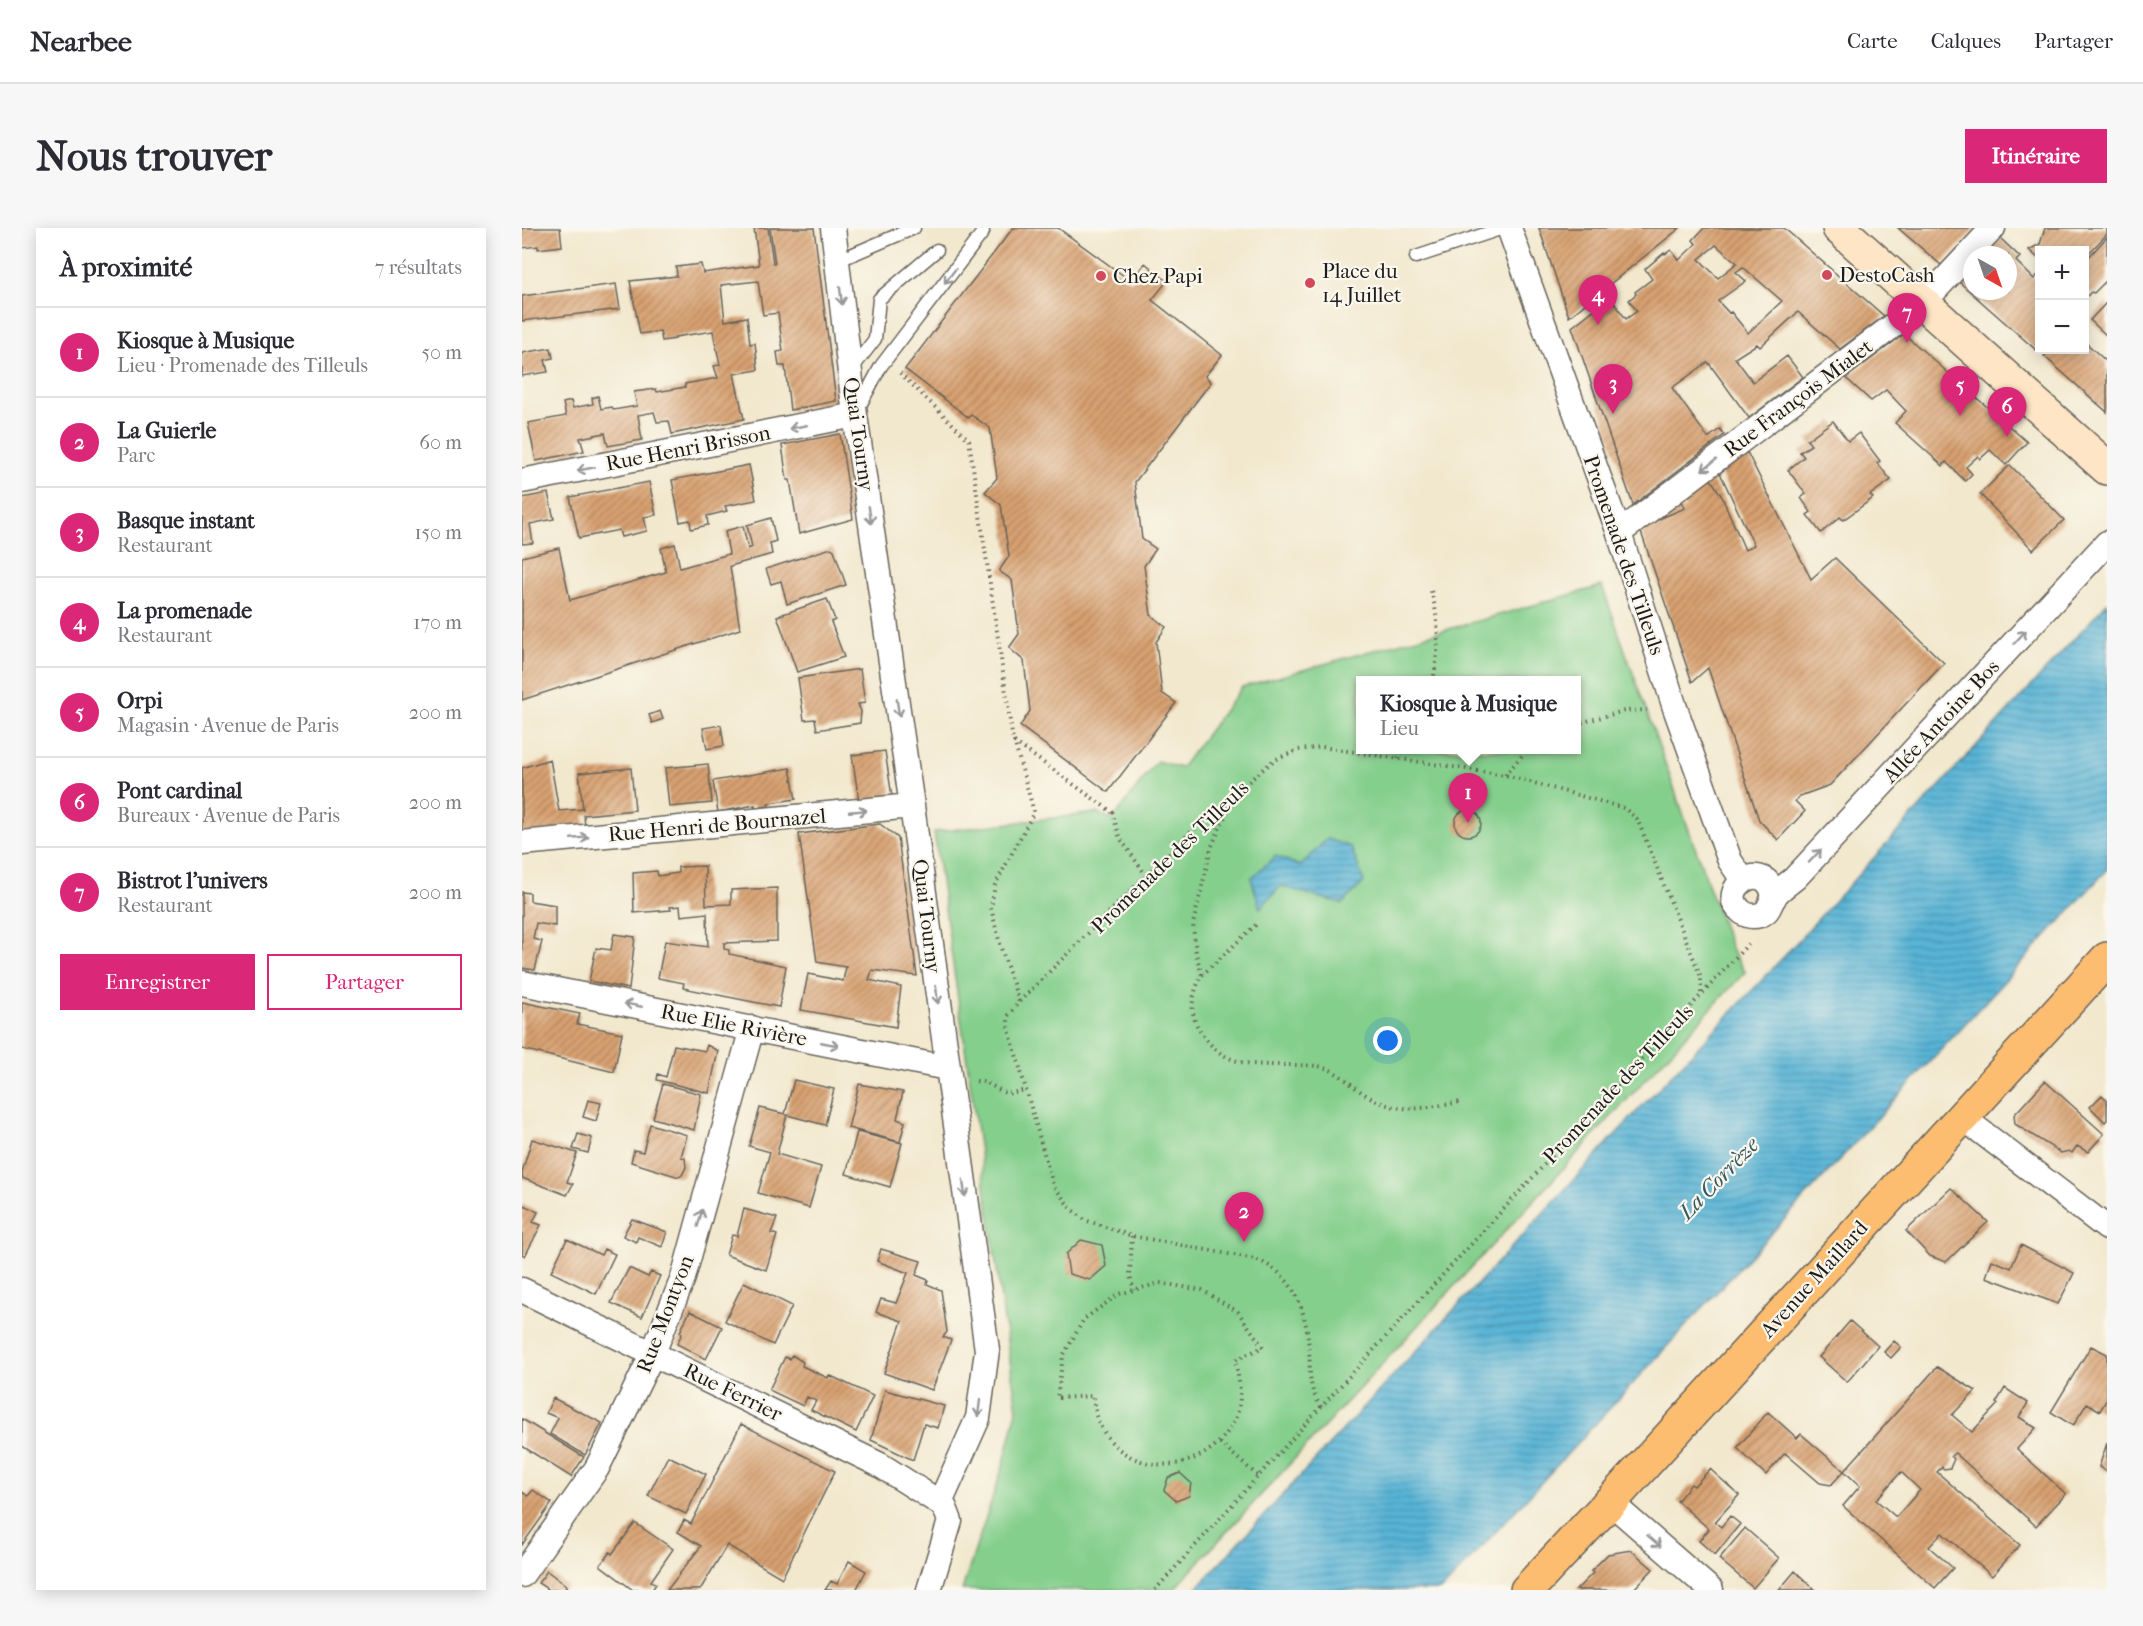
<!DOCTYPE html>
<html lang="fr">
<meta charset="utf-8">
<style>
:root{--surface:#fff;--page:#f7f7f7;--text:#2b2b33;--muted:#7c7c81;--line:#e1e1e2;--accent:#db2777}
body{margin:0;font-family:"IM FELL French Canon",serif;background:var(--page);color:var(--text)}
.controls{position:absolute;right:18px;top:18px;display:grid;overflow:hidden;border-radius:0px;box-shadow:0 3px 15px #0003}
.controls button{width:54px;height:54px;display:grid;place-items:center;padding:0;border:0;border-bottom:2px solid var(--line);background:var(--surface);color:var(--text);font:30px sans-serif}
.compass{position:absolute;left:1441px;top:18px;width:54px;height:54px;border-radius:50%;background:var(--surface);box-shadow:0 3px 15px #0003;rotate:140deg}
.you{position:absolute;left:866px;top:813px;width:21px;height:21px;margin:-15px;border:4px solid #fff;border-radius:50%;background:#1a73e8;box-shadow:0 0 0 9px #1a73e833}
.badge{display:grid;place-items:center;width:39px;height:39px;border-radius:50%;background:var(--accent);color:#fff;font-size:20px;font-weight:700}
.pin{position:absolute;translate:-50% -50px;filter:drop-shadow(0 2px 3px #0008)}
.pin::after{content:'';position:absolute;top:32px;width:21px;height:18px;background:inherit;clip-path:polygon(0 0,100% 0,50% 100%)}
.popup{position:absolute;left:834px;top:448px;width:225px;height:78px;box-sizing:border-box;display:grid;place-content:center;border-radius:0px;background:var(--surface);filter:drop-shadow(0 2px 4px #0005);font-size:20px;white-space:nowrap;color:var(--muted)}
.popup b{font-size:22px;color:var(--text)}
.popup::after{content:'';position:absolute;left:50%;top:100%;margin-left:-12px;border:12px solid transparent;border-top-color:var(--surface)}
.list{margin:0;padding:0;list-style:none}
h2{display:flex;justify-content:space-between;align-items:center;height:78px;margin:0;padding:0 24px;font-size:26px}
h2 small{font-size:20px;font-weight:400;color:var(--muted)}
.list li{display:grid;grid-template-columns:39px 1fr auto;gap:18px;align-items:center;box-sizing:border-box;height:90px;padding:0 24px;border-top:2px solid var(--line)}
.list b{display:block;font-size:22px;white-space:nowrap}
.list p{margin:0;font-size:20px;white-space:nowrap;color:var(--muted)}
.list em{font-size:20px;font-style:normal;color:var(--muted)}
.actions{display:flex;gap:12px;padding:18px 24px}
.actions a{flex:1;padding:14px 0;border:2px solid var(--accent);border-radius:0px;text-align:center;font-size:21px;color:var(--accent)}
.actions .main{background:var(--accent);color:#fff}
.map{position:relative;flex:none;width:1585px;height:1362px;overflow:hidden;border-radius:0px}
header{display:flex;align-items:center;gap:36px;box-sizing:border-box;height:84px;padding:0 30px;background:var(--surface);border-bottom:2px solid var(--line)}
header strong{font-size:28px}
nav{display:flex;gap:33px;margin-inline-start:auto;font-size:21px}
.intro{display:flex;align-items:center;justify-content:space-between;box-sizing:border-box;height:144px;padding:0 36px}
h1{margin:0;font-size:42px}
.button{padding:15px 27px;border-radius:0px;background:var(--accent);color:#fff;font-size:21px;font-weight:700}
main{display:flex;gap:36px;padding:0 36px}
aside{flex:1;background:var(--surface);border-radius:0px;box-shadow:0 3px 15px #0003}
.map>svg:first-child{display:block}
.park{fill:#84cf8c;stroke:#507654;stroke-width:1.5;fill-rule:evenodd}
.water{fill:url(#water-rules);stroke:#3a6879;stroke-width:1.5}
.building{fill:url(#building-hatch);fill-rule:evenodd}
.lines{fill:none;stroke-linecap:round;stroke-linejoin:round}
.lane-casing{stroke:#67635a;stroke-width:15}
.street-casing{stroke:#67635a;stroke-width:27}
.secondary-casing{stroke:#67635a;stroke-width:36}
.primary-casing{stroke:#67635a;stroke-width:36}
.path{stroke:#67635a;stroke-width:4;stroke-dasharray:1.5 4.5;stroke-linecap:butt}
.lane{stroke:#fff;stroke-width:12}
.street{stroke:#fff;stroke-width:24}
.secondary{stroke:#fee5c5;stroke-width:33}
.primary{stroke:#fcbd6f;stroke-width:33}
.oneway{stroke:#999}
.poi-dot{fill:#d1495b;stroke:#fbf7ec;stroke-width:2}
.labels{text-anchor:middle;stroke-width:4.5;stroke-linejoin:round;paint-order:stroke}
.poi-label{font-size:21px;fill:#1c1c1c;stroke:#fbf7ec;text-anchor:start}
.street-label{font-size:21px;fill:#1c1c1c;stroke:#fbf7ec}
.water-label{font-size:22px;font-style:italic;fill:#345966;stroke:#fbf7ec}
</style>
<header>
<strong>Nearbee</strong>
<nav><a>Carte</a><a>Calques</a><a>Partager</a></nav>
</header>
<div class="intro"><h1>Nous trouver</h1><a class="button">Itinéraire</a></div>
<main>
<aside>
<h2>À proximité<small>7 résultats</small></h2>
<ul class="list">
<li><span class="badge">1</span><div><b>Kiosque à Musique</b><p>Lieu · Promenade des Tilleuls</p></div><em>50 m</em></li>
<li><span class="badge">2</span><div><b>La Guierle</b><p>Parc</p></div><em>60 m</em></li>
<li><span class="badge">3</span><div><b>Basque instant</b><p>Restaurant</p></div><em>150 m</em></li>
<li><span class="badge">4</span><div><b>La promenade</b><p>Restaurant</p></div><em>170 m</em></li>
<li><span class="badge">5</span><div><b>Orpi</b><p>Magasin · Avenue de Paris</p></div><em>200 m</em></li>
<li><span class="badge">6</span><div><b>Pont cardinal</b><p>Bureaux · Avenue de Paris</p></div><em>200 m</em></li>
<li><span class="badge">7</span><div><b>Bistrot l'univers</b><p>Restaurant</p></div><em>200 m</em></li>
</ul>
<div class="actions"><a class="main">Enregistrer</a><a>Partager</a></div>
</aside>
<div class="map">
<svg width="1585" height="1362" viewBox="0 0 1585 1362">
<defs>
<pattern id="water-rules" width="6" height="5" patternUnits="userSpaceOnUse" patternTransform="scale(1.5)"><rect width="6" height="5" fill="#59b4d6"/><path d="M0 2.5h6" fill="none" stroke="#4992ad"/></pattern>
<pattern id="building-hatch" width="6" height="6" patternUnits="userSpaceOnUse" patternTransform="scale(1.5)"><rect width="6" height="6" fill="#d8a171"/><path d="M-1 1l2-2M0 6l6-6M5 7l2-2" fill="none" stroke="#ae825c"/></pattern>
</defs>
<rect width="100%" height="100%" fill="#fbf7ec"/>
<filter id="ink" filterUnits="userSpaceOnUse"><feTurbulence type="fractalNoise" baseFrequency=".0167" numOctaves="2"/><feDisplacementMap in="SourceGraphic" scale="12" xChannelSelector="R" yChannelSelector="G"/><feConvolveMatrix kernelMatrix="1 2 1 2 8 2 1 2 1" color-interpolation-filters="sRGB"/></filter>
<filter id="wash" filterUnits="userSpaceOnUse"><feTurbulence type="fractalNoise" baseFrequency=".008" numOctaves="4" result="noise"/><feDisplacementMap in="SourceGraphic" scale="24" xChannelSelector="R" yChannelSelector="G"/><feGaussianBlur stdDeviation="1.35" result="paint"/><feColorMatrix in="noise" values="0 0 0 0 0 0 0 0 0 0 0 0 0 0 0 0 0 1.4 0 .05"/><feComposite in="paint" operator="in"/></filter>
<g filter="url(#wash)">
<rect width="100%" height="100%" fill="#f2e8ce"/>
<path class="park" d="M1080,358L1210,723L1223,744L651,1362H440L482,1235L495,1182L412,604L574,585L591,591L635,533L659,540L720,459ZM838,452H1054V522H838Z"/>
<path class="water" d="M1585,375V642L920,1362H673L1118,880L1242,750Z
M805,611L829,619L842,654L820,676L759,658L738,680L729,650L754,628L778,638Z"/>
<g id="blocks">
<path class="building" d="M0,0H38L40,18L16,21V18L0,20Z
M232,0H246L251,35H253L248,0H292L314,173L268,182L263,138H257L255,124L261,123L256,85L241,87L236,53L199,57L203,93L225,89L228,116L233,115L236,142L212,146L222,191L150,206L147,193L135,194L132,184L116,187L120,212L86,218L83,205L58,210L62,223L14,233L6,195L44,188L41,175L49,173L51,180L71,176L70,170L76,168L79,181L90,179L92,182L115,178L112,164L134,161L135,164L163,159V156L196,150L192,138L198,137L191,103L153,109V111L140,113L138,103L118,106L108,53L155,48L154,39L179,36L181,45L237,37Z
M491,0H536L609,53L623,35L645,53L630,72L700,127L683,148L689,154L613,254L620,311L634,321L622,338L629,387L644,399L634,414L640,465L654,475L586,564L498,498L508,483L502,433L487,420L497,406L490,352L477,343L487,328L479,277L463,264L475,250L468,200L449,187L447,190L383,141Z
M1017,0H1158L1047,89Z
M1182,0H1262L1362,88L1318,121L1276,84L1238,119L1235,116L1213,130L1231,154L1265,128L1281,149L1227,190L1186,134L1150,160L1186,210L1198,201L1202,207L1111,277L1050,99L1088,69L1104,91L1115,83L1107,72L1114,66L1113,64L1130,51L1123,41L1142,25L1143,26L1149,22L1157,32L1174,16L1171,12ZM1194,17L1215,35L1196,50L1177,31ZM1221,39L1260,73L1226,105L1209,84L1207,85L1196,73L1224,53L1214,44Z
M1376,0H1454L1419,37Z
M1523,0H1585V6L1563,29V22H1518V32L1507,22L1518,16Z
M1585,9V52L1572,65L1569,64L1563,70V33Z
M1478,10L1498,29L1494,33L1512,51L1518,45V118L1514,122L1437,54L1450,39V63H1486V27H1462Z
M94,56L98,81L0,93V68Z
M1585,74V108L1568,92Z
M1382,106L1505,214L1484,237L1468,222L1458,231L1456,228L1444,239L1450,246L1443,253L1424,234L1421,238L1373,195L1384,183L1364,162L1349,173L1324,150Z
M1563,114L1585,134V184L1522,128L1529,122H1563Z
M29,120L31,130L23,132L26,144L0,148V125Z
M1311,193L1326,213L1337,205L1358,233L1355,235L1369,252L1348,267L1351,270L1321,292L1318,289L1299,305L1285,287L1289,284L1279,270L1284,266L1266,242L1282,229L1278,224L1289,217L1285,212Z
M318,206L331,291L277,306L268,252H265L260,217Z
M1225,224L1289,351L1313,330L1422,435L1308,557L1278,568L1273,573L1283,583L1256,612L1237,592L1186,440L1170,454L1119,304L1132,293L1163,280L1160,273L1189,251L1200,269L1223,322L1232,317L1198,245Z
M227,237L234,272L203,278L205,283L185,288L186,297L169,301L168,292L158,294L150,252Z
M1488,237L1542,292L1511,322L1458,266Z
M127,254L134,287L122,289L125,303L99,309L97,302L57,310L48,269Z
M26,265L32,291L8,296L11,315L0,316V270Z
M249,290L254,313L248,315L250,326L208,338L218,401L0,472V329L37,320L48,372L144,344L139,320L153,316L158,340L207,326L203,303L221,298L226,321L230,319L225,297Z
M309,320L312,322L324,357L265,376L259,353L249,356L244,341Z
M305,371L313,392L309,394L322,429L275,444L255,388Z
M338,441L343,475L336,476L339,483L338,495L295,502L293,491L282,492L276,450Z
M138,483L141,491L130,495L127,487Z
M199,497L202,518L185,521L181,500Z
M363,523L370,569L337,573L330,527Z
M28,531L37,583L61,581L57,545L109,540L113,582L62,587L63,600L0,606V540Z
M186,536L190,575L147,579L143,540Z
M268,540L274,571L246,575L247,578L233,580V577L196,584L191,553Z
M933 595a13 13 0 1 1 26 0a13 13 0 1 1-26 0Z
M358,596L376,610L395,748L350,742L347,752L379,759L374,799L279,782L286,746L321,753L324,739L295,734L277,606Z
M183,638L184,677L209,676V662L255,660V713L202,715V721L207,722V726L264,738L257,779L161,760L162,755L136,750L143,713L186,719L185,685L159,688L158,678L148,679L149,682L112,685L111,645L135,643L136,648L156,645V639Z
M0,664L8,665V673L33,677V698L14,695L11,711L20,713L13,742L0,740Z
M92,706L113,709L107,761L67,753L74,720L89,722Z
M0,774L58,786L55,796L100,805L92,844L0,821Z
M152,817L183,823L185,817L196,823L187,865L135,852L136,846L144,849Z
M272,852L312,861L303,897L265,887L255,926L299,939L287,980L236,965L248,924L227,918L238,880L263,886Z
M1523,853L1582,906L1566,924L1555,918L1550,925L1547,923L1539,925L1493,896L1492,887Z
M141,856L179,866L172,902L131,890Z
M337,856L381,864L375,891L383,894L378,914L326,900Z
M1580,867L1585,872V892L1583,894L1568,879Z
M66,872L79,875L74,893L61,889Z
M128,896L165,907L159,929L163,930L164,939L160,947L157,949L109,934L112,922L121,924Z
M335,904L380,915L368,959L324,946Z
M56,906L70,910L66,925L51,921Z
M10,911L55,925L45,954L51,956L45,967L0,950V944Z
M1429,960L1466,994L1424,1034L1408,1028L1384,1003Z
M0,976L16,984L11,994L19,997L3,1028L0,1026Z
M222,981L255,990L249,1005L255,1007L244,1042L204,1027L210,1007L215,1008Z
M110,991L145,1004L140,1019L116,1009L114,1014L101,1008Z
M45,1011L79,1027L82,1021L93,1026L74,1066L29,1044Z
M559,1012L580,1017L584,1038L568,1052L547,1046L544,1026Z
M1499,1017L1552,1045L1536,1076L1464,1049L1470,1032L1489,1040Z
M359,1021L399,1033L394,1047L406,1052L405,1056L419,1062L425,1104L421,1109L429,1112L410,1162L362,1145L380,1093L354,1084L359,1071L374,1075L386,1045L355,1033Z
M107,1040L126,1049L129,1044L138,1048L120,1089L89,1075Z
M222,1054L270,1078L251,1117L203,1093Z
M168,1083L200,1099L184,1131L155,1116L160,1105L158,1104Z
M1328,1093L1356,1118L1325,1154L1297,1129Z
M1372,1113L1379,1119L1369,1130L1362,1124Z
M1569,1118L1585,1126V1171L1578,1183L1565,1175L1551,1198L1529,1184Z
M270,1127L281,1134L280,1138L306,1150L307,1147L351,1168L334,1204L289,1182L294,1173L285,1169L281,1178L247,1162L263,1129L267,1131Z
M1415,1139L1454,1163L1430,1187L1450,1204L1476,1176L1474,1175L1483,1160L1506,1175L1497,1189L1514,1200L1495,1221L1544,1266L1514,1298L1433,1225L1429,1228L1432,1231L1428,1240L1422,1241L1420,1239L1415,1244L1498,1317L1470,1348L1420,1305L1407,1319L1431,1340L1413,1360L1321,1278L1338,1258L1322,1243ZM1379,1244L1398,1262L1374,1289L1354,1272Z
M363,1162L422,1178L416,1200L402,1196L391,1232L349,1212Z
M31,1170L80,1195L63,1227L28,1206L36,1190L24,1185Z
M1246,1184L1275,1210L1279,1206L1322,1243L1309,1257L1298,1255L1263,1225L1244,1247L1215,1220Z
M0,1191L62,1229L49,1249L0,1218Z
M219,1196L313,1243L260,1350L205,1317L178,1362H145L179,1318L156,1304L162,1292L169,1296Z
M1585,1215V1244L1577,1239Z
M146,1228L184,1246L164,1286L126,1268Z
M1188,1241L1217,1267L1193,1294L1199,1299L1208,1288L1218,1296L1193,1327L1177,1313L1187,1301L1155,1273L1169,1256L1172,1258Z
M658,1245L669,1255L667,1268L654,1273L642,1262L646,1250Z
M11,1262L30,1275L0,1317V1264L6,1268Z
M113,1295L151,1321L129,1353L134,1356L130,1362H111L78,1337L88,1324L90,1326Z
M1223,1300L1257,1330L1231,1360L1197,1331Z
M1109,1322L1131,1341L1111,1362H1054L1071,1345L1069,1343L1086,1326Z
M327,1333L344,1343L334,1362H303L309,1353L315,1356Z
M25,1343L45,1358L42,1362H27L16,1355Z
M1273,1343L1293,1362H1257Z"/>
</g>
</g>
<g filter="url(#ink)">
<use href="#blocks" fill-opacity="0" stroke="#67635a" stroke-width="1.5"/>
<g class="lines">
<defs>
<path id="lane" d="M894,29L981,0
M315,33L392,0
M329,142L353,111L357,71L415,22
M336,181L359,138L461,4L460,0"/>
<path id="street" d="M311,0L333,187L390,578L465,1122L456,1190L418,1275
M987,0L1097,305L1153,480L1208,633L1221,652
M0,253L333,187
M1097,305L1401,75L1471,0
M0,615L390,578
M1252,670C1246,626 1191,661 1220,684C1225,688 1231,689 1238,687C1248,683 1247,677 1252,669C1256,662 1266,656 1273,650L1585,315
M0,755L425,840
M1440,889L1585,1000
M0,1062L358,1237L418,1275L423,1280L428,1293L407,1362
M1088,1274L1189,1362
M0,1347L75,1240L131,1125L161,1050L230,800"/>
<path id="secondary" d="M1317,0L1585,240"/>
<path id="primary" d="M1005,1362L1088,1274L1585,731"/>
</defs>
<use href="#lane" class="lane-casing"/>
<use href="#street" class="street-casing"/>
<use href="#secondary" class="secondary-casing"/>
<use href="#primary" class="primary-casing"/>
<path class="path" d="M378,145L447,212L491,513L590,584L598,610L625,649
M909,363C918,393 917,423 911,452
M1054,496L1102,483L1125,482
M492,513L512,584L473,657L469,680L479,720L497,774
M876,530L881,522
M983,547L1005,522
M712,567L689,620L671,696L674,726L680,747C670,766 666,784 678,803C704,843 735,836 777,837C784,838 793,837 800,839C815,843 826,854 838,863C876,889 897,880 939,874
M680,747L737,694
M454,853L463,854L485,866L504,862
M610,1008L608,1047L612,1062
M638,1055L680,1062L716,1084L741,1119L713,1132C717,1152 722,1172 713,1191C687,1248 604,1254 577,1195C573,1188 572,1177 571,1168L535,1170L541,1128L562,1091L597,1066Z
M799,1179C785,1158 789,1145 787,1121C784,1082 773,1046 733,1031L610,1008L563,992L549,981L531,957L486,798V788L497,774L660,612L713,565L752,532L776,522L800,519L983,547L1102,580L1115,591L1121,605L1179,749V767
M698,1215L737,1249
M633,1362L799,1179L1227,715"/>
<use href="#lane" class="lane"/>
<use href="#street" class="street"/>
<use href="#secondary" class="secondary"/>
<use href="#primary" class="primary"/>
</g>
<defs><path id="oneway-shaft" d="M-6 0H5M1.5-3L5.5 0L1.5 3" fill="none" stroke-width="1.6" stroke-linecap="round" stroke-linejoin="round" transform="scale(1.5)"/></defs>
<g class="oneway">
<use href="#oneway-shaft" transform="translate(428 48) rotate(128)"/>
<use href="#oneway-shaft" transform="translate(319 68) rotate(83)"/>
<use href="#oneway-shaft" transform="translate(276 199) rotate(169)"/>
<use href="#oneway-shaft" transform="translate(1187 237) rotate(143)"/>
<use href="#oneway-shaft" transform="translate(64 241) rotate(169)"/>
<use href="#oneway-shaft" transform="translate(348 287) rotate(82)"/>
<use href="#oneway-shaft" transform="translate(1498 409) rotate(-47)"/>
<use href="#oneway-shaft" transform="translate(376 480) rotate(82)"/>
<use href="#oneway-shaft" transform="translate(336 583) rotate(-5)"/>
<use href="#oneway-shaft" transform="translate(58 610) rotate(-5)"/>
<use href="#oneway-shaft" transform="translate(1293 628) rotate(-47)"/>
<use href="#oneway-shaft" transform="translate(415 767) rotate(83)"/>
<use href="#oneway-shaft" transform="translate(111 777) rotate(-169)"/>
<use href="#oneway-shaft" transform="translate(308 816) rotate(11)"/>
<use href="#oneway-shaft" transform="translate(442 960) rotate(82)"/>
<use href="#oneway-shaft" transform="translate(178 990) rotate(-75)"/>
<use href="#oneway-shaft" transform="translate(457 1180) rotate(97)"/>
<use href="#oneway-shaft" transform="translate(1132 1313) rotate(41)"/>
</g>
</g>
<g class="poi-dot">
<circle cx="1305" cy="47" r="6"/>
<circle cx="579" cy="48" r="6"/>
<circle cx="788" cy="55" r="6"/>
</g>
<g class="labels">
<g class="poi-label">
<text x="800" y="50">Place du<tspan x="800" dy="24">14 Juillet</tspan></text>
<text x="1317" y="54">DestoCash</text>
<text x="591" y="55">Chez Papi</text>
</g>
<g class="street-label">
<text transform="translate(1276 170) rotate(-37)" y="7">Rue François Mialet</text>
<text transform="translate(337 206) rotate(82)" y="7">Quai Tourny</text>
<text transform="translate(166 220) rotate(-11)" y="7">Rue Henri Brisson</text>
<text transform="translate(1102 327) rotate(71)" y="7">Promenade des Tilleuls</text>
<text transform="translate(1419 493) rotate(-47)" y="7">Allée Antoine Bos</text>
<text transform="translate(195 597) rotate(-5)" y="7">Rue Henri de Bournazel</text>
<text transform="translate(648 629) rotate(-44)" y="7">Promenade des Tilleuls</text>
<text transform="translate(405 688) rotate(83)" y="7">Quai Tourny</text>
<text transform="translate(212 797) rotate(11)" y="7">Rue Elie Rivière</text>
<text transform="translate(1096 856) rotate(-47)" y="7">Promenade des Tilleuls</text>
<text transform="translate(1292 1051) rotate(-48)" y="7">Avenue Maillard</text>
<text transform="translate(143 1086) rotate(-69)" y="7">Rue Montyon</text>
<text transform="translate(211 1164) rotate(26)" y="7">Rue Ferrier</text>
</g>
<g class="water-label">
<text transform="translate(1196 950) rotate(-46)" y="8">La Corrèze</text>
</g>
</g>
</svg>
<div class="controls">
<button>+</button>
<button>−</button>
</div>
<svg class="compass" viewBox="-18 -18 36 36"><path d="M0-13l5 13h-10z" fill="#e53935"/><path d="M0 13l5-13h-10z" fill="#7c7c81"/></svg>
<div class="you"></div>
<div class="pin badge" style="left:946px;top:595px">1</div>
<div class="popup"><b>Kiosque à Musique</b>Lieu</div>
<div class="pin badge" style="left:722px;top:1014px">2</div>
<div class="pin badge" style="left:1091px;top:186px">3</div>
<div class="pin badge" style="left:1076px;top:97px">4</div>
<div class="pin badge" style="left:1438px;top:188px">5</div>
<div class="pin badge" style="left:1485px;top:209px">6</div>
<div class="pin badge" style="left:1385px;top:115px">7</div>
</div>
</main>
